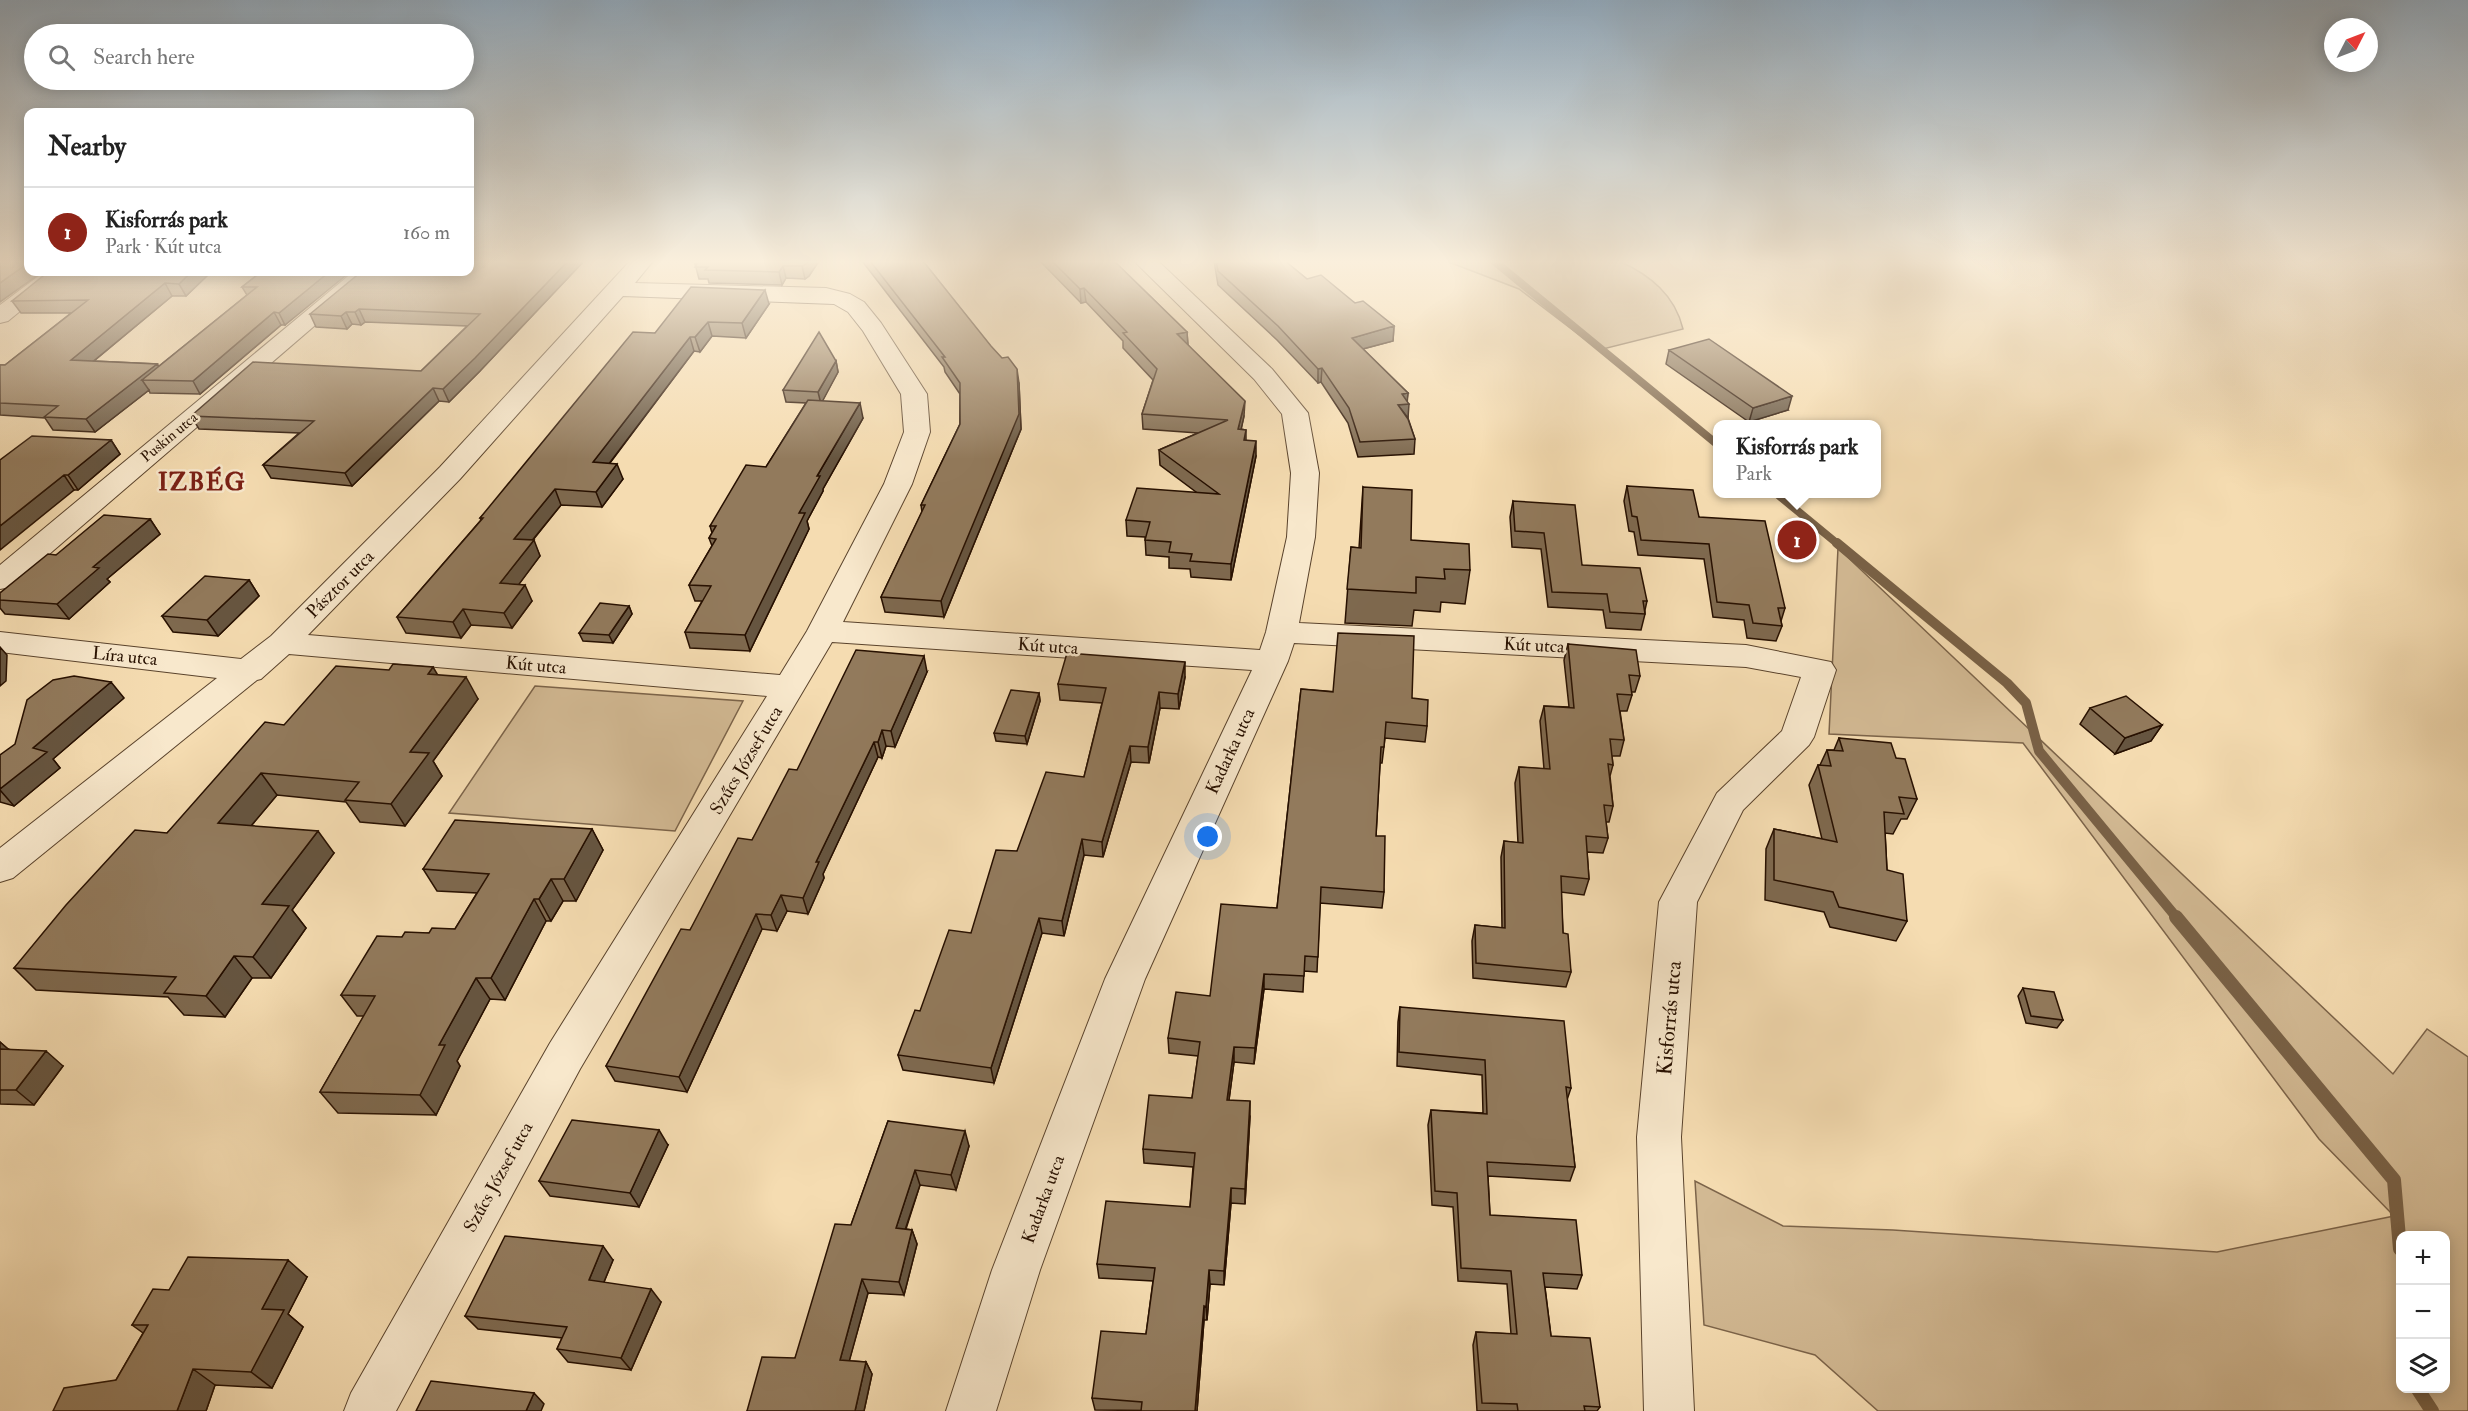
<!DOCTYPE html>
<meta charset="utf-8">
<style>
:root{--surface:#fff;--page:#f6f6f6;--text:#222;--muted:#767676;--line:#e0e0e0;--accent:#8f2418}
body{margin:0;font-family:"IM FELL Double Pica",serif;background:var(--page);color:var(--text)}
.controls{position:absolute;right:18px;bottom:18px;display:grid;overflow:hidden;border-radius:12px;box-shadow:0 3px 15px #0003}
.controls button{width:54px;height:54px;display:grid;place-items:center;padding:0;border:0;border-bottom:2px solid var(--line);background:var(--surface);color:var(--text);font:30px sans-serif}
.compass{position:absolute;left:2324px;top:18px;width:54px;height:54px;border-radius:50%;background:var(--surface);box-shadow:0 3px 15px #0003;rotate:48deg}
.you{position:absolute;left:1208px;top:837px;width:21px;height:21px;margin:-15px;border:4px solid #fff;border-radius:50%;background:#1a73e8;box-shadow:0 0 0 9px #1a73e833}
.badge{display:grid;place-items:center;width:39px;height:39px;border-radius:50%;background:var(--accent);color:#fff;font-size:20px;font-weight:700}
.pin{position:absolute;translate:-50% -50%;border:3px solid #fff;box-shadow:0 2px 6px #0006}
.popup{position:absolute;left:1713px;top:420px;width:168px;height:78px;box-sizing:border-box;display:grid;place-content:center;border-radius:12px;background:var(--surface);filter:drop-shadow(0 2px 4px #0005);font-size:20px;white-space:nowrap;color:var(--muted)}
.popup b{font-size:22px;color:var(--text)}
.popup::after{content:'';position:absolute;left:50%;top:100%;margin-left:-12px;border:12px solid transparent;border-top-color:var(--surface)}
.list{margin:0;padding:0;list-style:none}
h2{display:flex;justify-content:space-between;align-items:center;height:78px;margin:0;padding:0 24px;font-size:26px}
h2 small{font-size:20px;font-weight:400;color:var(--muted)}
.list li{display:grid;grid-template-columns:39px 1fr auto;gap:18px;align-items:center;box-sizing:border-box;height:90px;padding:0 24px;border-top:2px solid var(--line)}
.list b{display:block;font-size:22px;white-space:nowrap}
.list p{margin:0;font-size:20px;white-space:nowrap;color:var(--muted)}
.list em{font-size:20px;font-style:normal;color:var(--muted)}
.icon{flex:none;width:33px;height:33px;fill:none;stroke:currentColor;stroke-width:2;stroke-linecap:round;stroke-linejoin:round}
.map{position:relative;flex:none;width:2468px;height:1411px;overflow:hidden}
.search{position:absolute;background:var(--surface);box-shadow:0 3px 15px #0003;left:24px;top:24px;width:450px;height:66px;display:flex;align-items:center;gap:15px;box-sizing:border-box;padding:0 21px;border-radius:33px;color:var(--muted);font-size:22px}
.panel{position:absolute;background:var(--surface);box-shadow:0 3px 15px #0003;left:24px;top:108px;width:450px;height:168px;border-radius:12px}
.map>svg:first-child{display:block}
.green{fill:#d2b993;stroke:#7c644a;stroke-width:1.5;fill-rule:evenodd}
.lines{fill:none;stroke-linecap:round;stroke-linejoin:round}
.stream-far2{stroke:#796146;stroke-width:8}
.stream-far1{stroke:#796146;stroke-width:10}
.stream{stroke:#796146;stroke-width:14}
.minor-casing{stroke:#5a432c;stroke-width:2}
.minor{fill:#f8e8cc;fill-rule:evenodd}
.wall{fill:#7e694f;stroke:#271000;stroke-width:1.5}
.shaded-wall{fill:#665540;stroke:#271000;stroke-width:1.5}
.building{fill:#927a5c;stroke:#271000;stroke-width:1.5}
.labels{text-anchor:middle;stroke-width:5;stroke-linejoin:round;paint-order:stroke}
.far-street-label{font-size:15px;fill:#271000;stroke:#f8e8cc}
.street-label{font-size:18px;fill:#271000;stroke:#f8e8cc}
.near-street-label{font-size:21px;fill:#271000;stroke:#f8e8cc}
.district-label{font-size:24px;font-weight:bold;letter-spacing:1.5px;fill:#7a1f14;stroke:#f8e8cc}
</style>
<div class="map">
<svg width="2468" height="1411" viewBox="0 0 2468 1411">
<rect width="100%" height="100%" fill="#f5dcb1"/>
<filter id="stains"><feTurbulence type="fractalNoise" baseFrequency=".00333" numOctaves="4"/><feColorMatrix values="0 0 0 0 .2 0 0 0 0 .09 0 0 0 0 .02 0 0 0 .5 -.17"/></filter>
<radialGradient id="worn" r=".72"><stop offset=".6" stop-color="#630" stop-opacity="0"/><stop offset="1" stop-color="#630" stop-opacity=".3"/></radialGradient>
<path class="green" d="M1446,261H1619C1650,275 1675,295 1683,329L1599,350L1519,289Z
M1838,548L2393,1074L2427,1029L2468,1057V1411H1878L1815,1355L1704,1325L1695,1181L1783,1226L1893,1230L2217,1252L2394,1216L2319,1139L2023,743L1829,734ZM2400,1236H2446V1388H2400Z
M535,686L743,701L675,831L449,813Z"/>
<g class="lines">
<path class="stream-far2" d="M1494,261L1718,445
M1777,494L1839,545"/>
<path class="stream-far1" d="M1837,543L2007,683L2026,703L2039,751L2177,918"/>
<path class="stream" d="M2176,917L2394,1180L2400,1249
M2417,1388L2432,1411"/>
<defs>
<path id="minor" d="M630,261H653L635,283L826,288L850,294L864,302L881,323L927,394L930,432L912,484L843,622L1260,650L1266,632L1287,537L1291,473L1282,414L1254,379L1134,261H1158L1272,369L1308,413L1319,473L1315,537L1299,623L1746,645L1831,662L1836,670L1814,737L1809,745L1743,810L1697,902L1681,1137L1694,1411H1644L1637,1137L1659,902L1717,793L1782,731L1801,677L1746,667L1294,643L1288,661L1145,979L1040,1270L996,1411H946L992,1270L1105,979L1252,670L832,642L580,1069L396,1411H344L351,1393L550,1043L767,696L289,654L261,679L257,680L13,878L0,882V848L217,678L0,652V632L241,659L271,636L440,467ZM623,296L834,304L848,312L863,331L901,394L904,432L884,484L807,631L780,675L308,635L460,479Z
M44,272H68L8,321L0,323V305Z
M353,272H377L11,587L0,589V565Z"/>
</defs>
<use href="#minor" class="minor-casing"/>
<use href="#minor" class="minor"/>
</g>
<path class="wall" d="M584,261L480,371L449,402L439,401L352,486L271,478L263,465L299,433L199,429L191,416L421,371L467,326L365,322L361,325L352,324L347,329L316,327L310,314Z
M819,261L809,276L805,279L786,278L782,285L709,283L708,279H699L695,264Z
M862,261H923L1019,383L1021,429L944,617L885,612L881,597L922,512L921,505L960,424V394L945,372L944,367Z
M1040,261H1114L1187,332L1188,345L1244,416L1241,429L1246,430V440L1256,456L1231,580L1191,577L1190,569L1169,568V557L1146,555L1145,537L1127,536L1126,520L1196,492L1160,465L1159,450L1198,433L1143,429L1142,414L1153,380L1123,348V341L1086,302L1081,303Z
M1214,261H1285L1307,279L1355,303L1394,326L1393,341L1363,349L1408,393L1407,400L1408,418L1415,439L1414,454L1358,457L1348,423L1321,382L1318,383L1277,340L1218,285Z
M211,272L186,296H172L94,361L157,364L159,366L247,295L242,287L261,272L285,325H281L200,394L150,393L149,390L95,432L53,430L45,418L0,415V365H5L71,313H21L12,301Z
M769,304L746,338L712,336L700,352L694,351L610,463L623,479L602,507L561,505L533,540L540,556L518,585L532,601L512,628L471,625L461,638L406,633L397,617L481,520L480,518L655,333Z
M1669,350L1788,410L1749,422L1666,364Z
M836,361L838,372L822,401L863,418L823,489V491L807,521L809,529L750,651L690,648L685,632L702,601H695L689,585L712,546L709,538L712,533L710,526L766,467L806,403L786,402L783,390Z
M111,440L120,454L78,490H74L0,460Z
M1627,486L1699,517L1785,608L1781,621L1782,626L1776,641L1747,638L1744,620L1713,617L1704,559L1638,555L1634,532L1629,531L1624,501Z
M1363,487L1411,540L1470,570L1465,604L1441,602L1440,612L1414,610L1412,626L1345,623L1351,547L1359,548Z
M1513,501L1582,565L1647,601L1645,610V614L1641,630L1606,628L1603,610L1548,607L1541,549L1512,547L1510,517Z
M150,519L160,534L107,579L110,582L69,619L5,614L0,608V593L56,555Z
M249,580L259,596L218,636L173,632L162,616Z
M629,606L632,614L613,643L583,641L579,633Z
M1568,644L1640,676L1635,692H1631L1632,695L1627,711H1620L1624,740L1620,756H1612L1613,765L1610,776L1613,806L1609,822H1606L1608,838L1603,853L1587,852L1589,879L1584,895L1561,892L1563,933L1571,972L1566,987L1473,978L1472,941L1475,925L1502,928L1501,857L1504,841L1518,843L1515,783L1519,767L1544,769L1540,721L1544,706L1569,707L1564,660Z
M927,672L895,747L886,746L882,758L878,757L823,874L824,878L808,914L787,911L777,931L762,929L687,1092L615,1081L606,1066L690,930L752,840L797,770Z
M437,675L478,699L433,761L442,776L405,826L360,822L346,802L277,795L251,826L334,853L292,910L306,928L271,978H252L225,1017L184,1015L168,997L36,990L14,968L167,833L284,725Z
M1185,677L1179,709L1160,708L1149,763L1131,762L1103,857L1084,855L1064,936L1042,933L994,1083L903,1070L898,1055L920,1011L971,933L1017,851L1084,777L1102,703L1060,700L1058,684Z
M1301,689L1412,698L1427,726L1425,742L1385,738L1382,763H1380L1376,836L1384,892L1382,908L1320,903L1317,972L1304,971L1303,992L1264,989L1254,1064L1234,1062L1229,1100L1250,1116L1245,1204L1231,1203L1224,1285L1210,1284L1207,1320H1204L1197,1411L1095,1410L1092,1398L1146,1334L1153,1281L1099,1278L1097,1264L1190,1207L1193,1167L1144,1163L1143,1149L1192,1098L1198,1056L1169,1053L1168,1038L1210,996L1277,908Z
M1039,693L1040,701L1027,744L996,741L994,733Z
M124,698L53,759L60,768L14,806L0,802V755Z
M2090,708L2162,725L2151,741L2115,754L2080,724Z
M1839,738L1896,758L1917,799L1907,819H1901L1893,834L1885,833L1887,870L1907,921L1896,941L1830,927L1824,912L1765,900L1766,849L1774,829L1822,839L1809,785L1818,765H1820L1827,750H1834Z
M592,829L603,850L576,901H563L551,921H546L505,1000L490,999L457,1061L460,1066L436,1115L338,1113L320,1092L364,1016H357L341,995L402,937L455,929L477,893L437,891L423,869Z
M2023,988L2063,1020L2057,1028L2026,1023L2018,996Z
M1400,1007L1571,1088L1567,1100L1575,1167L1570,1181L1488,1176L1490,1215L1582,1275L1577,1289L1545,1287L1551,1336L1600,1407L1597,1411H1477L1473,1345L1476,1332L1511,1334L1507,1284L1458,1281L1453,1207L1432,1205L1428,1125L1431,1110L1483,1113L1482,1075L1397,1066L1398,1022Z
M0,1042L8,1049L63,1066L34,1105L0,1104Z
M888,1121L969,1146L956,1190L920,1185L906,1229L912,1230L917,1244L904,1295L868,1293L849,1361L866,1362L872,1374L864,1411H747L795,1358L851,1225Z
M668,1145L639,1207L550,1196L539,1181Z
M613,1260L604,1282L661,1302L631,1370L568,1362L557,1349L562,1338L478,1329L465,1316Z
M307,1277L288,1314L303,1327L272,1388L215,1385L206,1411H53L116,1380L143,1333L132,1325L169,1290Z"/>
<path class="shaded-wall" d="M568,261H584L480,371L449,402L443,389Z
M808,261H819L809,276L805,279L802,266Z
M28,263V272H42L0,302V283Z
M783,266L786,278L782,285L779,272Z
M191,272H211L186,296L179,284Z
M329,272H350L285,325L279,313Z
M165,283L172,296L79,373L71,360Z
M1084,288L1086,302L1081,303L1080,289Z
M765,290L769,304L746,338L742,323Z
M359,309L365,322L361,325L355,312Z
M274,312L281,325L200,394L193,381Z
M346,312L352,324L347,329L341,316Z
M708,322L712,336L700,352L695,337Z
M1394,326L1393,341L1351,352L1352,338Z
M1187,332L1188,346L1177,334Z
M690,337L694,351L599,477L593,462Z
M836,361L838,372L821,404L818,392Z
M157,364L165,377L142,380L149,390L95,432L86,419Z
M1322,368L1321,382L1318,383V369Z
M1017,369L1019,383L1021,429L944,617L941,601Z
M433,388L439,401L352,486L345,473Z
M1408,393L1407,404H1409L1408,418L1398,405L1402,394Z
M1792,396L1788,410L1749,422L1753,408Z
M1245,401L1244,416L1238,444V429Z
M860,403L863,418L823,489V491L807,521L809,529L750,651L745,635L799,513L817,476Z
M111,440L120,454L78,490L68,475Z
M1256,441V456L1231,580V564Z
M617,464L623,479L602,507L596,492Z
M64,475L74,490L0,550V526Z
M555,489L561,505L521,554L514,539Z
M150,519L160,534L107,579L110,582L69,619L57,604L93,567Z
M534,540L540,556L508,599L500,583Z
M249,580L259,596L218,636L207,620Z
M525,585L532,601L512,628L504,613Z
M629,606L632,614L613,643L609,635Z
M463,609L471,625L461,638L453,622Z
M0,647L7,655L6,681L0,686Z
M924,656L927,672L895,747L891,731Z
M1185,662V677L1179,709L1178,694Z
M433,667L446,689L428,674Z
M466,677L478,699L433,761L442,776L405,826L391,804L410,752Z
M111,682L124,698L53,759L60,768L14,806L0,790V789L33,748Z
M1159,692L1160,708L1149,763L1148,747Z
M1039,693L1040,701L1027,744L1025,736Z
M2162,725L2151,741L2115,754L2125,738Z
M882,730L886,746L882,758L878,742Z
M874,742L878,757L823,874L824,878L808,914L803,898L816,862Z
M1130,746L1131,762L1103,857L1102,842Z
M261,773L277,795L235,845L218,823Z
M592,829L603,850L576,901L564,879Z
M318,831L334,853L292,910L306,928L271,978L253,957L262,904Z
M1082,839L1084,855L1064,936L1062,921Z
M551,879L563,901L551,921L539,899Z
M781,895L787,911L777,931L771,915Z
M534,899L546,921L505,1000L491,978Z
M756,914L762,929L687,1092L679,1077Z
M1039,918L1042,933L994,1083L991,1068Z
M234,956L252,978L225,1017L206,996Z
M1264,974V989L1254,1064L1255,1048Z
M476,978L490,999L457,1061L460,1066L436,1115L420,1095L439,1045Z
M0,1042L15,1055L0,1057Z
M1234,1047V1062L1227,1115V1100Z
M46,1051L63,1066L34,1105L16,1090Z
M1250,1101V1116L1245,1204V1189Z
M659,1130L668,1145L639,1207L630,1193Z
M965,1131L969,1146L956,1190L951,1175Z
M915,1170L920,1185L901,1242L896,1228Z
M1231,1188V1203L1224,1285V1271Z
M912,1230L917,1244L904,1295L899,1282Z
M603,1246L613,1260L599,1294L589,1280Z
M288,1260L307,1277L288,1314L303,1327L272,1388L251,1372L262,1309Z
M1209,1270L1210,1284L1207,1320L1206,1307Z
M862,1279L868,1293L846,1373L840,1360Z
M651,1289L661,1302L631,1370L621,1358Z
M1204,1306V1320L1197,1411H1195Z
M866,1362L872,1374L864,1411H855Z
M193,1369L215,1385L206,1411H177Z
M534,1393L544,1404L541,1411H526Z"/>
<path class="building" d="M0,261H28V263L0,283Z
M470,261H568L475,358L443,389L433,388L345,473L263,465L314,421L191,416L253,362L421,371L480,314L359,309L355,312H346L341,316L310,314L361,272H470Z
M697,261H808L806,264L802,266H783L779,272L705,270L708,267H695L697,264H695Z
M870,261H923L991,346L1002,358L1008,357L1017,369L1019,414L941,601L881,597L925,505H921L960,424V383L942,357H945Z
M1052,261H1114L1187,332L1177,334L1245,401L1238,429L1246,430L1244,440L1256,441L1231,564L1190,561L1192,554L1169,552L1171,542L1145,540L1150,522L1126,520L1137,488L1219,494L1159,450L1228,420L1142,414L1157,369L1123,333L1127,332L1084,288L1080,289Z
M1216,261H1285L1307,279L1321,275L1355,303L1363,301L1394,326L1352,338L1408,393L1402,394L1409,404L1398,405L1408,419L1415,439L1360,442L1349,408L1322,368L1318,369L1278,326L1218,271Z
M48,272H191L179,284L165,283L71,360L157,364L86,419L44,417L58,406L0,403V365H5L88,300L12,301Z
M261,272H329L279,313L274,312L193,381L142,380L257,287H242Z
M691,287L765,290L742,323L708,322L695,337H690L593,462L617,464L596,492L555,489L514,539L534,540L500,583L525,585L504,613L463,609L453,622L397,617L483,518H480L633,332L655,333Z
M819,332L836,361L818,392L783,390Z
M1709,339L1792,396L1753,408L1669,350Z
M808,400L860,403L817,476H820L799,513H805L745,635L685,632L711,586L689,585L716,539L709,538L716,526H710L746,465L766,467Z
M32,436L111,440L68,475H64L0,526V460Z
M1627,486L1693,490L1699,517L1765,521L1785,608H1778L1782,626L1753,623L1749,605L1717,602L1709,544L1641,540L1637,517L1632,516Z
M1363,487L1412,490L1411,540L1469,544L1470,570L1444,569L1445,579L1416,577V593L1347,589L1351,547L1361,548Z
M1513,501L1575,505L1582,565L1640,568L1647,601H1643L1645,614L1610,612L1607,594L1552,592L1544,533L1515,531Z
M104,515L150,519L93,567L99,568L57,604L0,600V593L48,554L56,555Z
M205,576L249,580L207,620L162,616Z
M600,603L629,606L609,635L579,633Z
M1338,633L1414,636L1412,698L1428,700L1427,726L1386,722L1384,747H1381L1376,836H1385L1384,892L1321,887L1318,957L1305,956L1304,976L1264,974L1255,1048L1234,1047L1227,1100L1250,1101L1245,1189L1231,1188L1224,1271L1209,1270L1206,1307L1204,1306L1195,1411H1141L1142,1402L1092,1398L1101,1331L1146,1334L1155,1268L1097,1264L1106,1201L1190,1207L1195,1153L1143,1149L1149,1095L1192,1098L1200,1042L1168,1038L1176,992L1210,996L1221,904L1277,908L1301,689L1333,692Z
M1568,644L1636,650L1640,676L1629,675L1632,695L1617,694L1624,740L1610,739L1613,765L1608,764L1613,806L1604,805L1608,838L1586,836L1589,879L1561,876L1563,933L1568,934L1571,972L1476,963L1475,925L1505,928L1504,841L1523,843L1519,767L1550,769L1544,706L1574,708Z
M856,650L924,656L891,731L882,730L878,742H874L816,862H819L803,898L781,895L771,915L756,914L679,1077L606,1066L681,929L690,930L738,838L752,840L789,769L797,770Z
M1067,653L1185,662L1178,694L1159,692L1148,747L1130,746L1102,842L1082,839L1062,921L1039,918L991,1068L898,1055L915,1010L920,1011L949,930L971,933L996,850L1017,851L1046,772L1084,777L1106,688L1058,684Z
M393,664L433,667L428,674L466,677L410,752L429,753L391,804L345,800L359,782L261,773L218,823L318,831L262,904L289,906L253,957L234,956L206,996L164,993L176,977L14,968L66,905L135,830L167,833L265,722L284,725L336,666L389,670Z
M74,676L111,682L33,748L47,752L0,789V755L15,744L27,700L53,680Z
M1011,690L1039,693L1025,736L994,733Z
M2126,696L2162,725L2125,738L2090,708Z
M1839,738L1891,743L1896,758L1905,759L1917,799L1899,797L1904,814L1884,812L1887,870L1903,874L1907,921L1839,907L1833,892L1774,880V829L1837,842L1818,765L1831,766L1827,750L1843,751Z
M455,820L592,829L564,879H551L539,899H534L491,978H476L439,1045H445L420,1095L320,1092L375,996L341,995L377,936L402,937L405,932L429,933L432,928L455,929L489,874L423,869Z
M2023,988L2054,992L2063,1020L2031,1016Z
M1400,1007L1564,1021L1571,1088L1566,1087L1575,1167L1487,1162L1490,1215L1576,1220L1582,1275L1543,1273L1551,1336L1590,1338L1600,1407L1584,1406L1585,1411H1518L1517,1404L1482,1403L1476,1332L1517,1334L1511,1271L1461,1268L1457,1193L1435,1191L1431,1110L1487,1114L1485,1060L1399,1052Z
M0,1049L46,1051L16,1090H0Z
M572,1120L659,1130L630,1193L539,1181Z
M888,1121L965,1131L951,1175L915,1170L896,1228L912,1230L899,1282L862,1279L840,1360L866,1362L855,1411H747L762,1357L795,1358L835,1224L851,1225Z
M505,1236L603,1246L589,1280L651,1289L621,1358L557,1349L567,1327L465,1316Z
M188,1257L288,1260L262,1309L284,1310L251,1372L193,1369L177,1411H53L64,1388L116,1380L148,1325H132L153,1289L169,1290Z
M431,1381L534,1393L526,1411H416Z"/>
<linearGradient id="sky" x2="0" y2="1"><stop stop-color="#91a8ba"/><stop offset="0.57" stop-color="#faefdc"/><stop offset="1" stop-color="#faefdc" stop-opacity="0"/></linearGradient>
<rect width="2468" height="459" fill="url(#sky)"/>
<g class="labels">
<g class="far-street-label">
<text transform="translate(169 437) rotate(-40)" y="5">Puskin utca</text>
</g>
<g class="street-label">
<text transform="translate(340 584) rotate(-45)" y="6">Pásztor utca</text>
<text transform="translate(1534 645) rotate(3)" y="6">Kút utca</text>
<text transform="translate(1048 646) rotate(4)" y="6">Kút utca</text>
<text transform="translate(125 656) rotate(6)" y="6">Líra utca</text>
<text transform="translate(536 665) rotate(5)" y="6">Kút utca</text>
<text transform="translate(1230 751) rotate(-65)" y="6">Kadarka utca</text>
<text transform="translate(746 760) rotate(-59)" y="6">Szűcs József utca</text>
<text transform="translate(498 1177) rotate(-61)" y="6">Szűcs József utca</text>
<text transform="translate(1043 1199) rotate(-70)" y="6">Kadarka utca</text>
</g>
<g class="near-street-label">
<text transform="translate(1669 1018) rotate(-85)" y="7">Kisforrás utca</text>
</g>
<g class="district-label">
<text x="202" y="490">IZBÉG</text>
</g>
</g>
<rect width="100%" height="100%" filter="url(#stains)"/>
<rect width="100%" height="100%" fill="url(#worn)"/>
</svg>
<div class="controls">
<button>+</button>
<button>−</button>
<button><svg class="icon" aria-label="layers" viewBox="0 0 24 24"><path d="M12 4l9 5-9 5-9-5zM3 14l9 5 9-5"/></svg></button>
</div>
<svg class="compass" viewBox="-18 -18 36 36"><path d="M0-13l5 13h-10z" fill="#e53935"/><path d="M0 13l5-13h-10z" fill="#767676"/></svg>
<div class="you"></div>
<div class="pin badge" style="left:1797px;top:540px">1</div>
<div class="popup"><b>Kisforrás park</b>Park</div>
<div class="search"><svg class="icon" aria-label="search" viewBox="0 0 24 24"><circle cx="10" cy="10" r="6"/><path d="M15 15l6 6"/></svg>Search here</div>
<section class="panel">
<h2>Nearby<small></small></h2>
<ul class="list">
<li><span class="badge">1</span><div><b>Kisforrás park</b><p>Park · Kút utca</p></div><em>160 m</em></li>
</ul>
</section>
</div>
